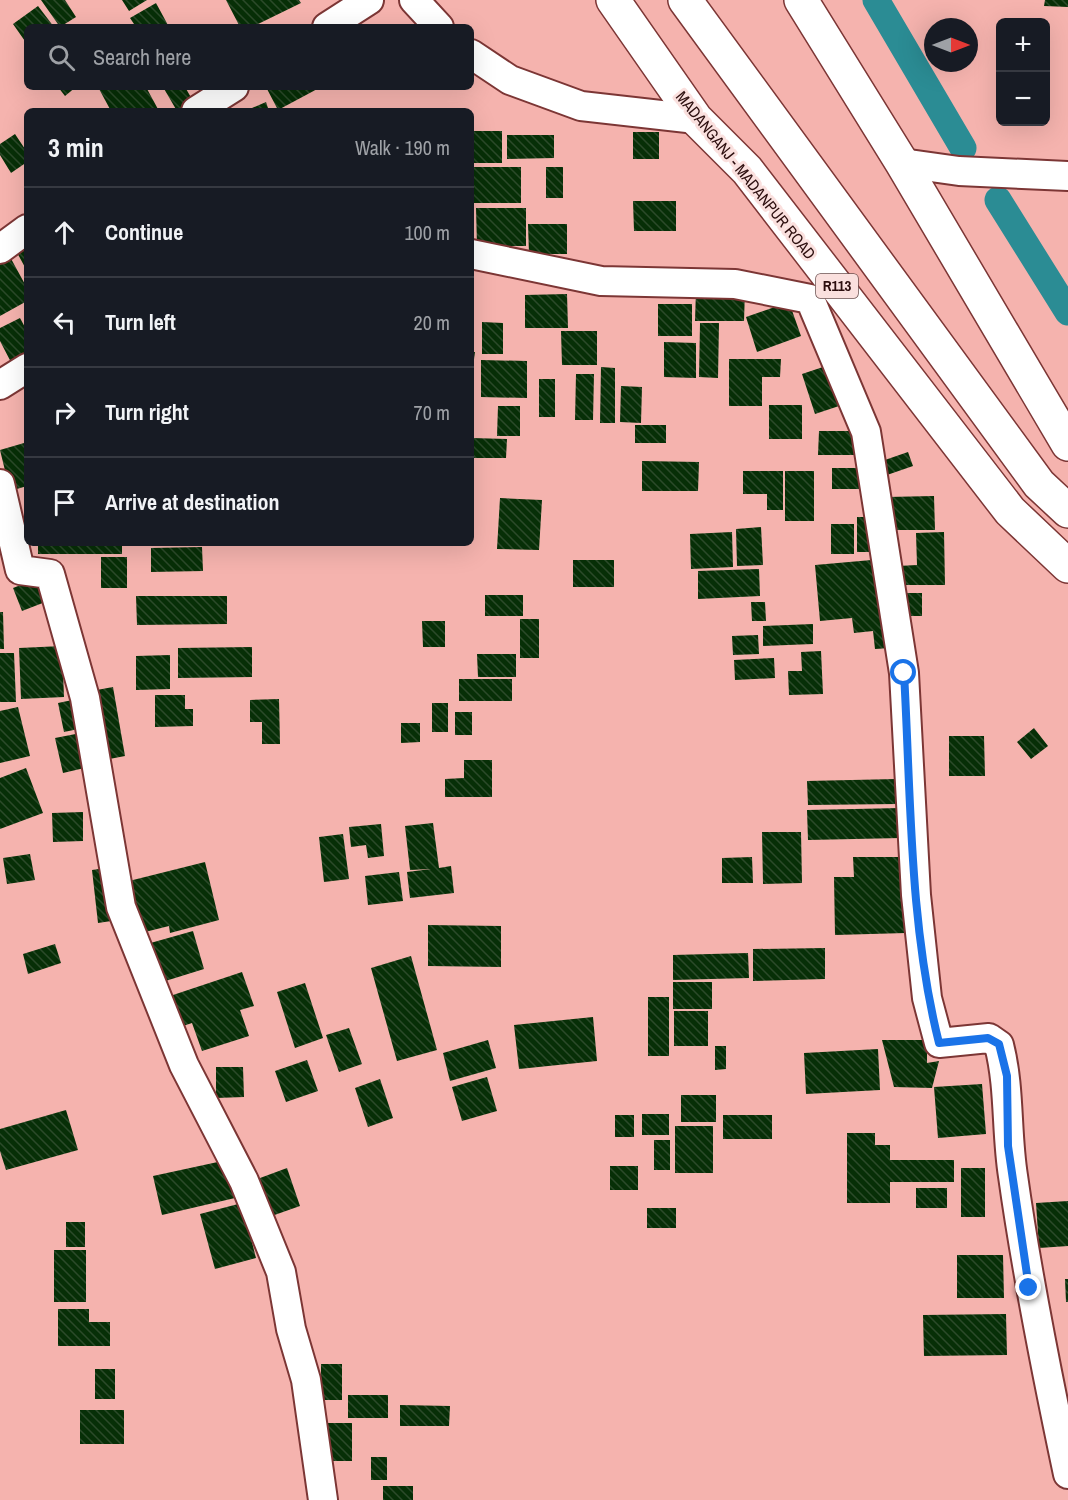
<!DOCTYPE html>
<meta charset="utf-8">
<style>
:root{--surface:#171b24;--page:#242831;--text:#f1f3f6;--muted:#9ea1a6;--line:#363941}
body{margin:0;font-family:"Archivo Narrow",sans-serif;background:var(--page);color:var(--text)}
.controls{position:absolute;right:18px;top:18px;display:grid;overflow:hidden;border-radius:9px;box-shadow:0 6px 24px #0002}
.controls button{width:54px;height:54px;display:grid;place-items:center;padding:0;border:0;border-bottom:2px solid var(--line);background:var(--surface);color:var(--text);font:30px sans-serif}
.compass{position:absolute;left:924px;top:18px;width:54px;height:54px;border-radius:50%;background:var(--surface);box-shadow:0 6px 24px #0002;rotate:90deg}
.stop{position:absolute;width:18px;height:18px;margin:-14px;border:4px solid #1a73e8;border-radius:50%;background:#fff}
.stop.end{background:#1a73e8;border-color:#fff;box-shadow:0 2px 6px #0008}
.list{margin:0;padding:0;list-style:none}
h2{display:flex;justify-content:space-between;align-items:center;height:78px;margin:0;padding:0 24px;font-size:26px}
h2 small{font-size:20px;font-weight:400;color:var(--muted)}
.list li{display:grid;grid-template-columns:39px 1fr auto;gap:18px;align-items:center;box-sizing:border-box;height:90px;padding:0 24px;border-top:2px solid var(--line)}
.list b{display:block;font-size:22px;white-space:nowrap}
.list em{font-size:20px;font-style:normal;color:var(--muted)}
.icon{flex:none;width:33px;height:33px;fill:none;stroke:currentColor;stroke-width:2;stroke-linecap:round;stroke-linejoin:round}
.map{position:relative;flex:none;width:1068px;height:1500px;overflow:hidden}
.search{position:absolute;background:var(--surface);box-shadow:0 6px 24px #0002;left:24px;top:24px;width:450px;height:66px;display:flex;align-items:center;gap:15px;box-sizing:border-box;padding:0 21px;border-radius:9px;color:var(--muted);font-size:22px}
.panel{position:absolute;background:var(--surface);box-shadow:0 6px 24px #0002;left:24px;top:108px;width:450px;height:438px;border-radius:9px}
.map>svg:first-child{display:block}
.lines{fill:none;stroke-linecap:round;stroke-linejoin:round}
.canal{stroke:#2b8c94;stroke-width:27}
.building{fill:url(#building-back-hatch)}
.minor-casing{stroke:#7c3635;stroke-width:32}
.primary-casing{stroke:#7c3635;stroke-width:36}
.minor{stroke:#fff;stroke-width:28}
.primary{stroke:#fff;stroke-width:33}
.route{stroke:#1a73e8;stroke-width:8}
.labels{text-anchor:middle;stroke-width:6;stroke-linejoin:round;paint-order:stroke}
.shield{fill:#fae0de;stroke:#6a4d4c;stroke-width:1.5}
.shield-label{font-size:15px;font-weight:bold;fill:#2c0e0e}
.street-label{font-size:16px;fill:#2c0e0e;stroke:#fae0de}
</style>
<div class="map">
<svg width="1068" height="1500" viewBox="0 0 1068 1500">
<defs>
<pattern id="building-back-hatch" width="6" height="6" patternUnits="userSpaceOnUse" patternTransform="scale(1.5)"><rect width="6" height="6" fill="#072f07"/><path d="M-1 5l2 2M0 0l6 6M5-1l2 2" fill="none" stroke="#2c4a2a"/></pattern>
</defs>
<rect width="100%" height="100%" fill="#f5b3ae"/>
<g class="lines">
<path class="canal" d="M876,0L963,148
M998,200L1068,312"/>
</g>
<path class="building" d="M41,0H65L76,17L60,27Z
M122,0H147L129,11Z
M226,0H299L301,3L252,27H240Z
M1045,0H1068V7L1044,6Z
M156,3L169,27H136L130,18Z
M38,6L54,27H27V44L13,24Z
M58,87H76L65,96Z
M98,87H146L159,111H111Z
M163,87H185L193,101L177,111Z
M266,87H321L278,110Z
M266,102L269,111H245Z
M471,131H502V163H471Z
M633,132H659V159H633Z
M15,134L27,152V162L11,173L0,155V144Z
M507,135H554V158L507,159Z
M473,167H521V203H474Z
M546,167H563V198H546Z
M633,201H676V231H634Z
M476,208H526V246H477Z
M528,224H567V254H529Z
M27,240V271L14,247Z
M9,255L27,288V301L0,316V260Z
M696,290L745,291L744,321H695Z
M567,294L568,328H525V295Z
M789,302L801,336L757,352L746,317Z
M658,304H692V336H658Z
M20,318L27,331V359L13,366L0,341V328Z
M482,322L503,323V354H482Z
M700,323H719L718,378L699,377Z
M561,331H597V365H562Z
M664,342L696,343V378L664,377Z
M471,352H475L472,374H471Z
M729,359H781L780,377H762V406H729Z
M481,360L527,361V398L481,397Z
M832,364L845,404L815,414L802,374Z
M601,367L615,368V423H600Z
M576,374H594L593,420H575Z
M539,379H555V417H539Z
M621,386L642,387L641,423L620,422Z
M769,405H802V439H769Z
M498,406H520V436H497Z
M635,425H666V443H635Z
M819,431H859V455H818Z
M472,438L507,439L506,458H472Z
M24,443L27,456V486L10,491L0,450Z
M908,452L913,466L887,475L882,461Z
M642,461L699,462L698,491H642Z
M832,468H865V489H832Z
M743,471H783V510H767V494H743Z
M785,471H814V521H785Z
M934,496L935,530H887V497Z
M500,498L542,500L539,550L497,549Z
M857,517H876V552H857Z
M831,524H854V554H831Z
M761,527L763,565L737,566L736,529Z
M732,532L733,567L691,569L690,534Z
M944,532L945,585H899L898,566L917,565L916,533Z
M38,543H122V554H38Z
M202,547L203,571L151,572V548Z
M101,557H127V588H101Z
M883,559L891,648L875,649L873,631L854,633L852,618L820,621L815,565Z
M573,560H614V587H573Z
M759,569L760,596L698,599V571Z
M44,576L53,599L22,611L13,588Z
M905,593H922V616H905Z
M485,595H523V616H485Z
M136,596H227V624L137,625Z
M751,602H765L766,621H752Z
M0,612H3L4,649H0Z
M520,619H539V658H520Z
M422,621H445V647H423Z
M813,624V644L763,646V626Z
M758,635L759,654L733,655L732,636Z
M62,646L64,697L21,699L19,648Z
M252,647V677L178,678V648Z
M821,651L823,694L789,695L788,671H802L801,652Z
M0,653H14L16,702H0Z
M477,654H516V677H478Z
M170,655V689L136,690V656Z
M774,658L775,678L735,680L734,660Z
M459,679H512V701H459Z
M113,687L125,756L99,761L86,692Z
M155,695H185V709H193V726L155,727Z
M82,698L88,727L64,732L58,703Z
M279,699L280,744H262V722H250V700Z
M432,703H448V732H432Z
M18,707L30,756L0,763V711Z
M455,712H472V735H455Z
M401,723H420V742L401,743Z
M1034,728L1048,746L1031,759L1017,742Z
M86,732L93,766L63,773L55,738Z
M949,736H984L985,776H949Z
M464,760H492V797H445V779L464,778Z
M26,768L43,813L0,829V778Z
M896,779L897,804L808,805L807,781Z
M901,808V838L808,840L807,810Z
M83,812V841L53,842L52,813Z
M433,823L439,868L451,866L454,893L410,898L407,872L431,869L410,870L405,826Z
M381,824L384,856L368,858L366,845L351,847L349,827Z
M762,832H801L802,883L763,884Z
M343,834L349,879L324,882L319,837Z
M30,854L35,880L7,884L3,858Z
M752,857L753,883H722V858Z
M853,857H905L906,933L835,935L834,877H854Z
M205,862L219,920L170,933L169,926L137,934L125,882Z
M112,867L118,920L98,923L92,870Z
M399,872L403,901L368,905L365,876Z
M428,925L501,926V967L428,966Z
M193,931L204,969L159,983L147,944Z
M55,944L61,963L28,974L23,954Z
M825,948V979L753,981V949Z
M748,953L749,978L673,980V955Z
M411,956L437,1050L397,1061L371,968Z
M242,972L254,1006L240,1010L249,1036L202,1051L192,1023L177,1028L167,997Z
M673,982H712V1009H673Z
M305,983L323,1038L295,1048L277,992Z
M648,997H669V1056H648Z
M674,1011H708V1046H674Z
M593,1017L597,1061L519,1069L514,1025Z
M349,1028L362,1064L339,1072L326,1035Z
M488,1040L496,1068L450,1081L443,1053Z
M882,1040H927V1063L939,1061L932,1088L894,1087Z
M715,1046H726V1069L715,1070Z
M878,1049L880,1090L806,1094L804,1053Z
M307,1060L318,1091L286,1102L275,1071Z
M216,1067H243L244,1097L216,1098Z
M487,1077L497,1111L462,1121L452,1087Z
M380,1079L393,1118L368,1127L355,1088Z
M982,1084L986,1134L938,1138L934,1087Z
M681,1095H716V1122H681Z
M66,1110L78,1150L6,1170L0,1151V1129Z
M642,1114H669V1135H642Z
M615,1115H634V1137H615Z
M723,1115H772V1139H723Z
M675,1126H713V1173H675Z
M847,1133H875V1145H890V1160H954V1182H890V1203H847Z
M654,1140H670V1170H654Z
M227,1160L235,1198L162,1215L153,1176Z
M610,1166H638V1190H610Z
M287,1168L300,1206L266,1218L252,1181Z
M961,1168H985V1217H961Z
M916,1188H947V1208H916Z
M1068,1201V1246L1039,1248L1036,1203Z
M242,1203L256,1258L215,1269L200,1214Z
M647,1208H676V1228H647Z
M66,1222H85V1247H66Z
M54,1250H86V1302H54Z
M957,1255H1003L1004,1298H957Z
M1065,1279H1068V1302H1066Z
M58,1309H89V1322H110V1346H58Z
M1006,1314L1007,1355L924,1356L923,1315Z
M321,1364H342V1400H321Z
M95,1369H115V1399H95Z
M348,1395H388V1418H348Z
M400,1405L450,1406L449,1426H400Z
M80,1410H124V1444H80Z
M325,1423H352V1461H325Z
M371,1457H387V1480H371Z
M383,1486H413V1500H383Z"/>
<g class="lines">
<defs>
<path id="minor" d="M414,0L439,27
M327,27L369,0
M471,54L510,80L581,106L696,119
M196,111L234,87
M902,163L959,171L1068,176
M0,249L27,229
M471,254L601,281L735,284L810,299L866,432L904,673L916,895L927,998L939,1043L989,1038L999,1045C1010,1088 1006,1132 1013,1176C1027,1276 1047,1375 1068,1474
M0,385L27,368
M0,484L20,570L50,574L85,698L121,907L184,1065L244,1181L281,1272L291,1329L306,1380L323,1500"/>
<path id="primary" d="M613,0L696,119L747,170L1010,511L1068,566
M685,0L1039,484L1068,511
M801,0L902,163L1068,444"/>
</defs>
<use href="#minor" class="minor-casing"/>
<use href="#primary" class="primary-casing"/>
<use href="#minor" class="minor"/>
<use href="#primary" class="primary"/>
</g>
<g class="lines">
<path class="route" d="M904,673C911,796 909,924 939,1043L988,1038L999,1044L1007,1076L1008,1146L1029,1288"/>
</g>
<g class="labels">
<rect class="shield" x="816" y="274" width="42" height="24" rx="4.5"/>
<g class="shield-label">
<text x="837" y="291">R113</text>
</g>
<g class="street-label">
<text transform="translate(746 175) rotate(51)" y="6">MADANGANJ - MADANPUR ROAD</text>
</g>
</g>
</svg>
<div class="controls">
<button>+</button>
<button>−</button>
</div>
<svg class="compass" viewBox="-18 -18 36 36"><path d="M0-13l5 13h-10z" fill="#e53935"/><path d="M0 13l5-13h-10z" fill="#9ea1a6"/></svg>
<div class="stop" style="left:904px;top:673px"></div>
<div class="stop end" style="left:1029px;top:1288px"></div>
<div class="search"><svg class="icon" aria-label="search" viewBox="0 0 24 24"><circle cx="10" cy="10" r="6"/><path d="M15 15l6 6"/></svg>Search here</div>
<section class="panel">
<h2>3 min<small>Walk · 190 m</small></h2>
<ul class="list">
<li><svg class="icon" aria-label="ahead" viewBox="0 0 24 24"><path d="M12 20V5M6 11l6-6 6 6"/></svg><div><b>Continue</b></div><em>100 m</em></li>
<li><svg class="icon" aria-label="left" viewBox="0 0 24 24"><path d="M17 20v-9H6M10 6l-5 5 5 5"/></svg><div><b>Turn left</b></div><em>20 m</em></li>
<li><svg class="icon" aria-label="right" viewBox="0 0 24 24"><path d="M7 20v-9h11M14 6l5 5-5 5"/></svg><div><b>Turn right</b></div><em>70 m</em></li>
<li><svg class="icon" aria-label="arrive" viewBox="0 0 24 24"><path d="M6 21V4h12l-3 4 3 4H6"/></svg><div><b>Arrive at destination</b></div></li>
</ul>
</section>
</div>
